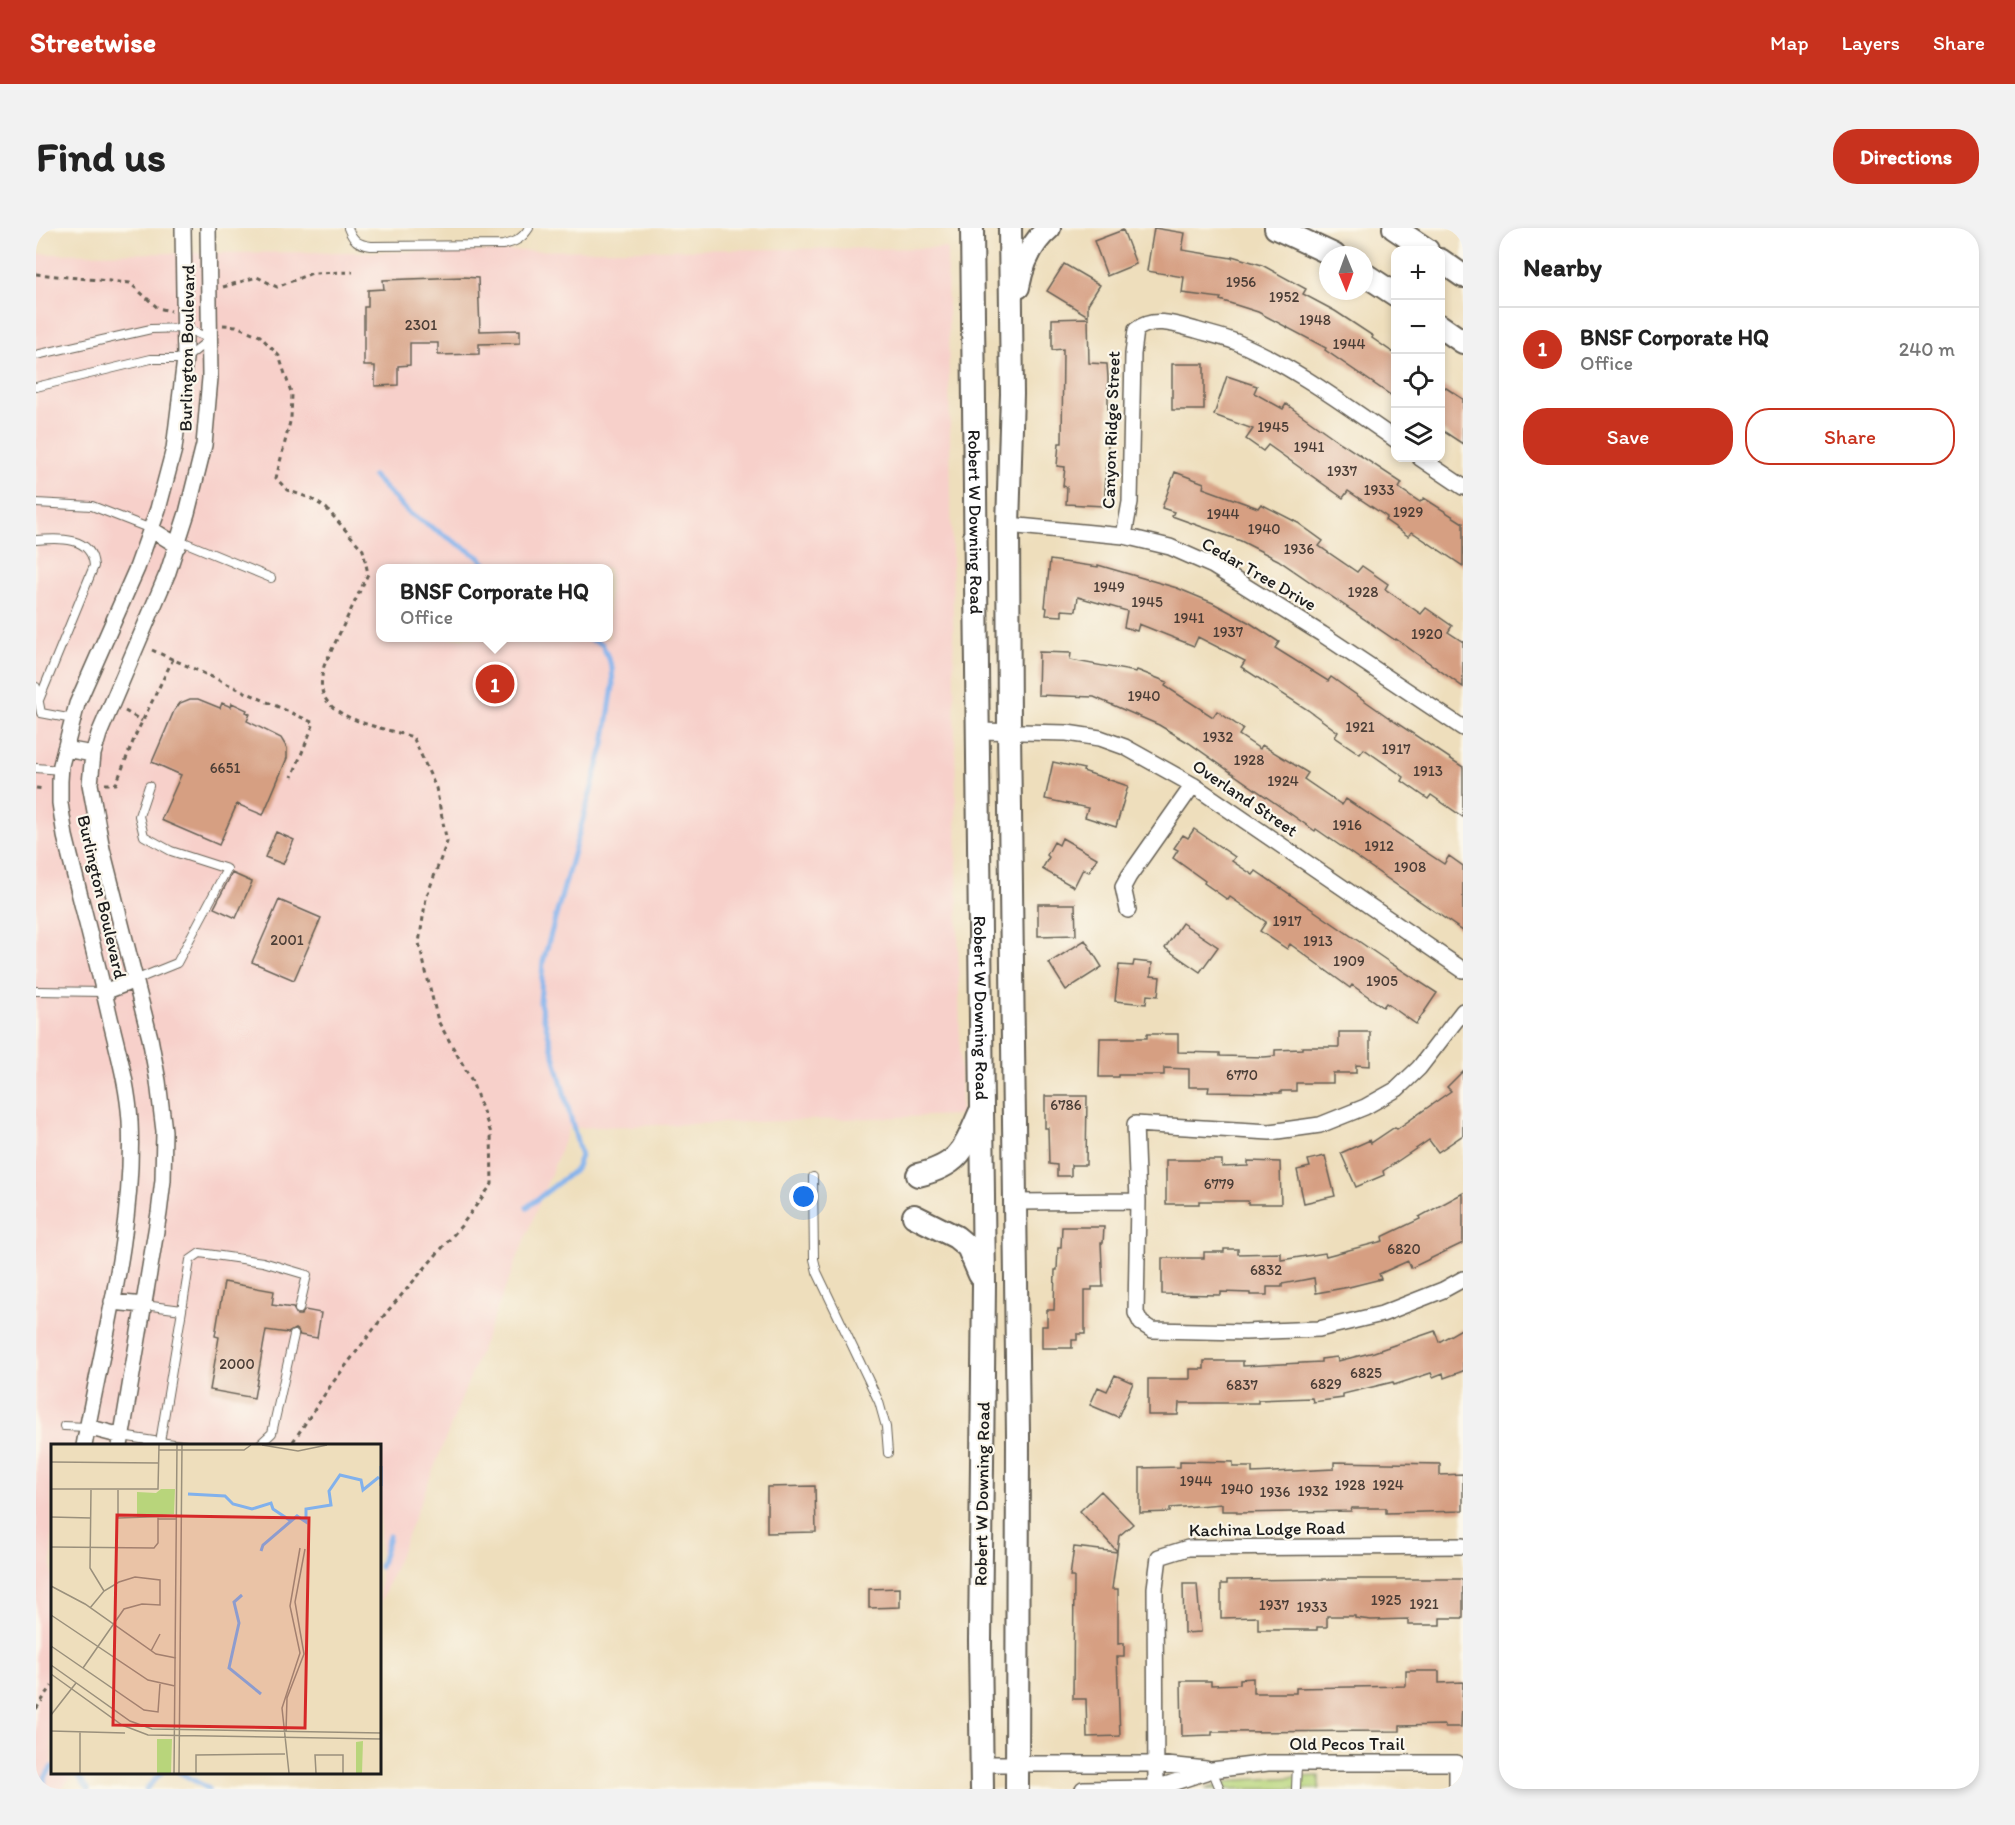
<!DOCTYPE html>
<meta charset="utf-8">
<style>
:root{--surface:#fff;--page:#f2f2f2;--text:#222;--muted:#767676;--line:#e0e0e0;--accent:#c8321e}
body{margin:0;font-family:Itim,sans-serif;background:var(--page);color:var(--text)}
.controls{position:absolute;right:18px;top:18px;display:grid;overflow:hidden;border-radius:12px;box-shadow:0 3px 9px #0003}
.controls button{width:54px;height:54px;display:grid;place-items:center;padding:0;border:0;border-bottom:2px solid var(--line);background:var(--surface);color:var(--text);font:30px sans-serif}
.compass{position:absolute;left:1283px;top:18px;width:54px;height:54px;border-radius:50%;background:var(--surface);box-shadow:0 3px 9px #0003;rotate:179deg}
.you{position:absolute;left:768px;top:969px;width:21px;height:21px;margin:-15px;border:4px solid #fff;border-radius:50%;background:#1a73e8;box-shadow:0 0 0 9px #1a73e833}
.badge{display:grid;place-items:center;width:39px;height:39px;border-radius:50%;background:var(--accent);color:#fff;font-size:20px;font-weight:700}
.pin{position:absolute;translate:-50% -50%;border:3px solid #fff;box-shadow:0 2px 6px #0006}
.popup{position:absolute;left:340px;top:336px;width:237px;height:78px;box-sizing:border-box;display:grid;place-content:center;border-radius:12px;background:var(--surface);filter:drop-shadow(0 2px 4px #0005);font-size:20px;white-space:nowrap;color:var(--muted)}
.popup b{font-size:22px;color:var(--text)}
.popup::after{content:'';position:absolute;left:50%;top:100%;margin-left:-12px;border:12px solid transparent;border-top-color:var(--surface)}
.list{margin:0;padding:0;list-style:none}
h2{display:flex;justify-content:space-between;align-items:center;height:78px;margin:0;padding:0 24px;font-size:26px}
h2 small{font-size:20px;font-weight:400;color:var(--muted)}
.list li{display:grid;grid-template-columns:39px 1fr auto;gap:18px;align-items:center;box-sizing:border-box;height:84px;padding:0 24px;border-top:2px solid var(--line)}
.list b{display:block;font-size:22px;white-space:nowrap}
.list p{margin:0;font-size:20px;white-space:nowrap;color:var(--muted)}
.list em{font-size:20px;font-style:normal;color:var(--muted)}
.actions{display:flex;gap:12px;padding:18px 24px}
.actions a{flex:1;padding:14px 0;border:2px solid var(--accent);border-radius:24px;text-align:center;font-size:21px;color:var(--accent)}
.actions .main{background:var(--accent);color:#fff}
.icon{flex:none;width:33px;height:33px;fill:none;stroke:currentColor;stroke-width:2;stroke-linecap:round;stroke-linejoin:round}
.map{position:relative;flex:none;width:1427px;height:1561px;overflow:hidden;border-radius:24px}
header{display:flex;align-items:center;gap:36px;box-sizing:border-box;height:84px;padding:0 30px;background:var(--accent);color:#fff}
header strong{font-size:28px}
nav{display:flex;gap:33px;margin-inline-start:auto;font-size:21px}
.intro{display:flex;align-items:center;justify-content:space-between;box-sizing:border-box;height:144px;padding:0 36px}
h1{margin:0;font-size:42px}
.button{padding:15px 27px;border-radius:24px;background:var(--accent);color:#fff;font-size:21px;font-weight:700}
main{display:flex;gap:36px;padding:0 36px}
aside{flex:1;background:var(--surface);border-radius:24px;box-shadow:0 3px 9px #0003}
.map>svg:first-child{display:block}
.built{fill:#f7d0ca;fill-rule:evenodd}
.green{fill:#b8d57b;stroke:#6a784c;stroke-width:1.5}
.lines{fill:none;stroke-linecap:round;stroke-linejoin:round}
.stream{stroke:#81b1ec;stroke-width:5}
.building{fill:#d69f82}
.service-casing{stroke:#666054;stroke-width:10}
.minor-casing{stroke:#666054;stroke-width:18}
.secondary-casing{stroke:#666054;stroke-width:26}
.path{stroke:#666054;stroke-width:3;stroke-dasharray:4.5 4.5;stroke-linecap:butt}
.service{stroke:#fff;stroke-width:8}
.minor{stroke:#fff;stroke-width:15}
.secondary{stroke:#fff;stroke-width:22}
.labels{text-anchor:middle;stroke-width:4.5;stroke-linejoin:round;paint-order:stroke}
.number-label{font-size:15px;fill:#4a3d36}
.street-label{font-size:18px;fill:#1c1c1c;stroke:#fbf7ec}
.inset-river{fill:none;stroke:#81b1ec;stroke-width:3}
.inset-road{fill:none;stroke:#9a907c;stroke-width:1.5}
.view{fill:#d62828;fill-opacity:0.15;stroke:#d62828;stroke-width:3}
.inset-edge{fill:none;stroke:#1c1c1c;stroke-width:3}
</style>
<header>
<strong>Streetwise</strong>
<nav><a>Map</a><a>Layers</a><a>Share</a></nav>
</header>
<div class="intro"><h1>Find us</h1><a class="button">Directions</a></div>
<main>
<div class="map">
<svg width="1427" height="1561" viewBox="0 0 1427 1561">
<rect width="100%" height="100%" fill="#fbf7ec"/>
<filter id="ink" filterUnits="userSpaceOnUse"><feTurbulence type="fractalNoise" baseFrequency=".0167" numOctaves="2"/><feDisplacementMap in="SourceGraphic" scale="12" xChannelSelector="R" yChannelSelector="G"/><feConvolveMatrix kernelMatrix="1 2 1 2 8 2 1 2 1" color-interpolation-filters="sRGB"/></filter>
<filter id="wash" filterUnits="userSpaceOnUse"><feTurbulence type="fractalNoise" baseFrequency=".008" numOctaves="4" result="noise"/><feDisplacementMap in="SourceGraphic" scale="24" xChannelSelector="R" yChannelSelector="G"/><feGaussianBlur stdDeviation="1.35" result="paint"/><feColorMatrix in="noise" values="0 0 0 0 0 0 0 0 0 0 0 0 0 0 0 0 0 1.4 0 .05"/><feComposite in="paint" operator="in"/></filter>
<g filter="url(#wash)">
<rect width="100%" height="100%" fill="#eedebc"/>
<path class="built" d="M911,20L925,887L533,900L344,1376V1218H16V1544L38,1545L26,1561H0V26ZM345,340H573V410H345Z"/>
<path class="green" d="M1283,1548V1561H1169L1202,1552Z"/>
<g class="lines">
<path class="stream" d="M337,248L373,285L443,329L454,340
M491,979L540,941L545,928L504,775L507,734L568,516L577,458L576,439L566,416L550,410
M344,1339L353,1308
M40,1544L52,1561
M143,1544L173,1561
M8,1561L9,1549L16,1539
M110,1561L126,1544"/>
</g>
<g id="blocks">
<path class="building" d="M1118,0L1149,5L1146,22L1196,30V28L1226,37L1270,61L1267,66L1299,83L1337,108L1336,110L1359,126V170L1289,122L1290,120L1222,84L1184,72L1185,70L1146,65L1148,49L1111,43Z
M1087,2L1100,36L1071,48L1058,13Z
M1028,36L1064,57L1052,76V88L1011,63Z
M427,49L442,50L444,103L484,102V115L443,116V126L402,127V115H374V137L362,138V157L339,158V138H328V79H332V62L348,61L347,52Z
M1052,90L1053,135L1071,136L1072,150V219L1068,278L1030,276L1031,259L1027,258L1029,239L1021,238L1023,215H1026L1027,121L1016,122V91Z
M1136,136H1168V182H1136Z
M1191,148L1221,158L1218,165L1247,181L1250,176L1305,215L1366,255L1363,260L1384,274L1388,270L1427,295V338L1376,304L1372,308L1349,292L1351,289L1312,263L1307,270L1232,217L1227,223L1210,211L1217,201L1178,187Z
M1404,156L1427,171V216L1404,201Z
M1139,244L1168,255L1167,260L1222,280L1225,276L1262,295L1287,313L1283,318L1321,344L1326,338L1352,356L1349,361L1385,386L1390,380L1416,398L1412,404L1427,414V459L1360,411L1359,412L1242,332L1205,313L1136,288L1138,284L1126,280Z
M1014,332L1062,339V337L1141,360L1177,375L1214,395L1243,414L1239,420L1292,453L1295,449L1359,494L1427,539V589L1395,567L1392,571L1366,553L1368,549L1328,521L1324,526L1299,509L1302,504L1272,482L1205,439L1209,433L1162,409L1158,418L1103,396L1101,403L1088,399L1091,383L1042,369L1040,383L1026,382V388L1010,387L1011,380L1009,379Z
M1003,424L1035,425L1034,432L1100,444L1101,442L1131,454L1129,458L1177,489L1181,483L1207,501L1203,507L1224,521L1226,517L1272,545L1268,551L1306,577L1310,571L1408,636L1413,628L1427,638V703L1280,601L1279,603L1153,515L1123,497L1058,469L1002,467Z
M154,471H162L184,480L186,475L195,479L196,475L211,482L210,484L214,486L211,493L245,510L251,520V530L227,587L201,576L183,617L125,592L145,547L116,534L138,483L144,475Z
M1017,534L1048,541L1047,543L1092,558L1080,599L1049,589L1052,580L1009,571Z
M1158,601L1199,629L1196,633L1217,647L1220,643L1356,736L1401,765L1380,796L1350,775L1347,779L1316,757L1314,760L1254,716L1251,721L1224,703L1230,694L1194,669L1192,672L1168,655L1169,653L1137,630L1142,622L1138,620L1147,607L1152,610Z
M240,604L258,612L247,636L229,629Z
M1026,610L1061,630L1053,644L1047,641L1038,659L1006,641L1013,629L1011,627L1018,614L1023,617Z
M196,645L216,654L200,690L178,680Z
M243,672L285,690L258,752L216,734Z
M1002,676H1039L1040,707L1002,708Z
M1146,695L1182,719L1164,744L1129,720Z
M1049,712L1066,739L1030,762L1013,735Z
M1098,733L1116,735L1115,748L1124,749L1122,768L1111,767L1110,776L1079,773L1083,737L1097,738Z
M1303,804H1334V838L1320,837V845H1297V855H1260V863H1245V865L1172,864L1173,859H1153V841L1128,840V847H1082V849H1063L1064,810H1111V806H1142V824L1184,825V828L1228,829L1239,828V822L1266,821V819H1303Z
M1427,843V907L1402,924L1393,912L1347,943L1348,947L1320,959L1305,925L1334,912L1335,915L1359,899L1361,901L1415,863L1411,859Z
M1009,868H1051L1050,937H1035V948H1021V937L1013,936L1012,900H1009Z
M1289,928L1299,968L1268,975L1261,942L1274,939L1272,932Z
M1130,932H1186V939L1212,938V933L1244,934L1245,976H1212V973H1163V976H1130Z
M1427,965V1015L1375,1040L1372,1033L1343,1046L1345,1051L1313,1059L1280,1065L1278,1050L1246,1056V1059H1231V1067H1214V1065L1185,1064V1067L1126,1066V1030H1168V1024H1188V1021H1202V1026L1245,1025V1032L1289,1025L1290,1028L1347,1013L1346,1009L1384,991L1383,989Z
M1026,999H1068L1067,1015H1065L1067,1059H1056V1062H1049V1106H1041V1112H1036V1120H1006V1098H1011V1082H1018L1019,1042H1021L1022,1019H1025Z
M188,1054L238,1063L236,1077L257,1080L261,1087H265L269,1082L285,1085L281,1110L264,1107L262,1103L259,1101L252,1105L230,1102L218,1170L174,1162L183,1109L179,1108Z
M1427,1100V1143L1408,1150L1407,1145L1397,1149L1395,1145L1358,1157L1357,1154L1307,1166V1170L1277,1174L1276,1170L1222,1172V1175H1143L1142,1187H1112V1151H1154V1141H1168V1133H1207V1138L1285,1134V1131L1301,1129L1302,1133L1338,1124L1399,1103L1403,1114Z
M1079,1147L1097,1155L1082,1189L1054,1177L1062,1159L1071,1163Z
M1144,1233L1197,1234V1239H1216V1245L1298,1241V1234L1404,1236V1247L1427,1246V1283L1350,1285V1280H1316L1315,1283L1201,1285V1283H1186V1276L1134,1280V1284L1104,1285V1240L1144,1239Z
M779,1258L780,1304L731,1305V1259Z
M1065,1263L1097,1296L1083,1308L1081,1323L1044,1283Z
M1038,1319L1081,1324L1076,1361H1082V1416L1088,1415V1429H1081L1084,1508L1051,1509L1050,1471H1037L1038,1349H1034Z
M1299,1351H1427V1390H1404V1397H1372V1391L1335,1392L1319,1390V1388H1291V1399H1281V1402H1222V1389L1185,1390V1356H1191V1352Z
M1147,1356H1161L1165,1404L1148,1405Z
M864,1360V1379L833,1380V1361Z
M1370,1443H1403V1455L1427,1454L1425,1499H1409V1497L1364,1498V1503L1176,1504V1507L1146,1508L1145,1453H1175V1457L1204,1456V1451L1217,1450V1465H1260V1460L1370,1458Z"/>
</g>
</g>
<g filter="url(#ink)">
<use href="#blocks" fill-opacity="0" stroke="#666054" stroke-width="1.5"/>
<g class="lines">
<defs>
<path id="service" d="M312,0C317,13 322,16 335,18L467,17C479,14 486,11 493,0
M0,127L115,101L149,100L174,111L149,131H115L0,159
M0,275L56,278L115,301
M0,312C23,310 56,308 58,338L3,472
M143,312L235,350
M0,459L5,485L37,491
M0,540L25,542
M99,752L141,735L191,641L135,623L108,608L103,588L113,558
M0,763L68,764
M777,949L778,1031L781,1044L843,1174L850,1199L852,1225
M146,1082L154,1032L164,1025L227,1034L271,1047L263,1081
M28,1198L51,1199
M86,1208L124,1214L146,1082L108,1077
M124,1214L152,1218
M222,1218L236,1205L258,1107
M1176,1542L1184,1561
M1260,1561L1261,1535"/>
<path id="minor" d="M1384,230L1427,259
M972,297L1088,308L1134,319L1177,338L1286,406L1427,500
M115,301L142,318
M1088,308L1094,274L1097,126L1100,102C1117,88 1141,97 1160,102C1173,106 1187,109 1200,114C1257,138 1309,177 1360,212
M942,503L1031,505L1064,510L1089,519L1157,557L1427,742
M29,521L57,526
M1092,682L1087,659L1093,648L1157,557
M68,764L99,752
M1427,783L1383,840L1361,861L1329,879L1284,897L1234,904L1099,896L1102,973L1100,1085L1105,1095L1116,1102L1209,1104L1283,1101L1346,1086L1407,1062L1427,1051
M979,974L1102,973
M76,1074L108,1077
M51,1199L86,1208
M48,1218C67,1111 99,1002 94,893C92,858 82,824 74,790C60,729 44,669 29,608L24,575V553L25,537L41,476L101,340L122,281L138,221L149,131L147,0
M84,1218L123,985L127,952L128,903L122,853L114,810L66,621L54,556L57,526L63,506L132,344L151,285L168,217L174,150L172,0
M946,1536H1121L1170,1541
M1120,1560L1119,1360L1123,1329L1152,1320L1427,1318
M1047,1561L1120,1560L1176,1542L1232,1535H1421V1561"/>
<g id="secondary">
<path id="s1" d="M936,0L948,1057L944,1413L946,1561"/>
<path d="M974,0L976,166L972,297L973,502L982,1207L981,1561"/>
<path d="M1240,0L1298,27"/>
<path d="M1358,0L1391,22"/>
<path d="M1404,32L1427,48"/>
<path d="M1328,46L1360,67"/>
<path d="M982,59C986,37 995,15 1013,0"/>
<path d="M1404,98L1427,114"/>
<path d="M882,947C924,937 928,921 944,885"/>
<path d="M878,988L920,1009L932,1019L944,1047"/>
</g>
</defs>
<use href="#service" class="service-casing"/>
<use href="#minor" class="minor-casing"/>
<use href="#secondary" class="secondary-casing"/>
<path class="path" d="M0,46L94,55L122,80L135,83
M187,59L221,49L241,59L276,45L317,44
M187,97L200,98L224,108L243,128L256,167L255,190L240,250L251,262L274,270L290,280L327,322L332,346L288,438C286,447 283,461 289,470C303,494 352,501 377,509L400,560L411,614L390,670L383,715L402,793L435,851L455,905L456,956L425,998L350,1085L295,1157L256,1215L251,1218
M116,422L278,495L256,549
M89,483L106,493
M69,556H80L100,506L137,431
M0,560L8,561
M0,1481L16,1458"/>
<use href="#service" class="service"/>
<use href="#minor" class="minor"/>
<use href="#secondary" class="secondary"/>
</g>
</g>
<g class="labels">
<g class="number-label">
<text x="1205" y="59">1956</text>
<text x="1248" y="74">1952</text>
<text x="1279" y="97">1948</text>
<text x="385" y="102">2301</text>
<text x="1313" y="121">1944</text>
<text x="1237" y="204">1945</text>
<text x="1273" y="224">1941</text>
<text x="1306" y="248">1937</text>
<text x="1343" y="267">1933</text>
<text x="1372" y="289">1929</text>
<text x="1187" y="291">1944</text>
<text x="1228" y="306">1940</text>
<text x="1263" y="326">1936</text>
<text x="1073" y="364">1949</text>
<text x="1327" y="369">1928</text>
<text x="1111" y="379">1945</text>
<text x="1153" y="395">1941</text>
<text x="1192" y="409">1937</text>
<text x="1391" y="411">1920</text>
<text x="1108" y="473">1940</text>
<text x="1324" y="504">1921</text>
<text x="1182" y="514">1932</text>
<text x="1360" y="526">1917</text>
<text x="1213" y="537">1928</text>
<text x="189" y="545">6651</text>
<text x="1392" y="548">1913</text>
<text x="1247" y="558">1924</text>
<text x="1311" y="602">1916</text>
<text x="1343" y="623">1912</text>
<text x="1374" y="644">1908</text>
<text x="1251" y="698">1917</text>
<text x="251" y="717">2001</text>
<text x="1282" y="718">1913</text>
<text x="1313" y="738">1909</text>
<text x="1346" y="758">1905</text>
<text x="1206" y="852">6770</text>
<text x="1030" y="882">6786</text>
<text x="1183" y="961">6779</text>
<text x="1368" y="1026">6820</text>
<text x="1230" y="1047">6832</text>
<text x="201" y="1141">2000</text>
<text x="1330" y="1150">6825</text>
<text x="1290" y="1161">6829</text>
<text x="1206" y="1162">6837</text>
<text x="1160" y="1258">1944</text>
<text x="1314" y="1262">1928</text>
<text x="1352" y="1262">1924</text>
<text x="1201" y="1266">1940</text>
<text x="1277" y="1268">1932</text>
<text x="1239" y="1269">1936</text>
<text x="1350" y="1377">1925</text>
<text x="1388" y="1381">1921</text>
<text x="1238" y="1382">1937</text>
<text x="1276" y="1384">1933</text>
</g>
<g class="street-label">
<text transform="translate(151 120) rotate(-89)" y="6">Burlington Boulevard</text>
<text transform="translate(1075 202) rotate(-88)" y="6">Canyon Ridge Street</text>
<text dy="6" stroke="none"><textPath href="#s1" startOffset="294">Robert W Downing Road</textPath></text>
<text transform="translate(1223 346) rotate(30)" y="6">Cedar Tree Drive</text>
<text transform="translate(1209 570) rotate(34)" y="6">Overland Street</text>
<text transform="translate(66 669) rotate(77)" y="6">Burlington Boulevard</text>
<text dy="6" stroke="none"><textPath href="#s1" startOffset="780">Robert W Downing Road</textPath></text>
<text transform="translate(946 1266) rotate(-89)" y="6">Robert W Downing Road</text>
<text transform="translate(1231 1301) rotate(-1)" y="6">Kachina Lodge Road</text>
<text x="1311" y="1522">Old Pecos Trail</text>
</g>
</g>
<g transform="translate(15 1216)">
<rect width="330" height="330" fill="#eedebc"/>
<path d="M110,45H124L123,70L86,73V48L105,49ZM106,295H121L120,329H106ZM312,297L311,329H305V298Z" fill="#b8d57b"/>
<path class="inset-river" d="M330,22V42M137,50L174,52L182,60L201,65L220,59L222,65L240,77M210,107L212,101L246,72L255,78V65L280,61L278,47L289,31L310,36L312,46L328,33M191,151L183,158L188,179L178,224L210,250"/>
<path class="inset-road" d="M211,1L247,7L276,1M108,6H193L200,1M0,18L108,19M0,45H107L108,1M40,46L39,124L53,147M67,46V74L127,72M0,73L40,74M107,75H126M0,103L103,104L107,99V72M0,142L34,160L105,210L125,214M0,171L97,236L124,242M0,202L93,266L107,268L109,240M100,207L109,190M0,221L79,277L101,285L330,289M32,224L73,165L91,160L109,161V136L84,133L68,138L53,147L39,164M0,230L71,281L97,291L330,295M0,271L25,239M0,287L74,289M235,288L236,254L253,210L244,158L254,105M29,329V288M123,329L126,1M128,329L131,1M145,329V311L234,310M238,329L231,264L249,209L239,162L249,104M265,329L264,311H292V329"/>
<path class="view" d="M66,71L258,74L254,284L62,281Z"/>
<rect width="330" height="330" class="inset-edge"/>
</g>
</svg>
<div class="controls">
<button>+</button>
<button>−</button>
<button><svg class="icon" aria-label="locate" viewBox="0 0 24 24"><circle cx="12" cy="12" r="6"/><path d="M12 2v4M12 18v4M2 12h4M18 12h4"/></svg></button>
<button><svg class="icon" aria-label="layers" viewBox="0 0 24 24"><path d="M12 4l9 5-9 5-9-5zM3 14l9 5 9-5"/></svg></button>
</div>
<svg class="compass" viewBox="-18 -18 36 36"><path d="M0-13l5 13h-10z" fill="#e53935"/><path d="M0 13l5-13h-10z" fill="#767676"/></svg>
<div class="you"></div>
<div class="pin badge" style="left:459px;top:456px">1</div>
<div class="popup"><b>BNSF Corporate HQ</b>Office</div>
</div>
<aside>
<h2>Nearby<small></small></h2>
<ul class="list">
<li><span class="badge">1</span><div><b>BNSF Corporate HQ</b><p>Office</p></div><em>240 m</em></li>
</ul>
<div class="actions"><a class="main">Save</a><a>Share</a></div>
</aside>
</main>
